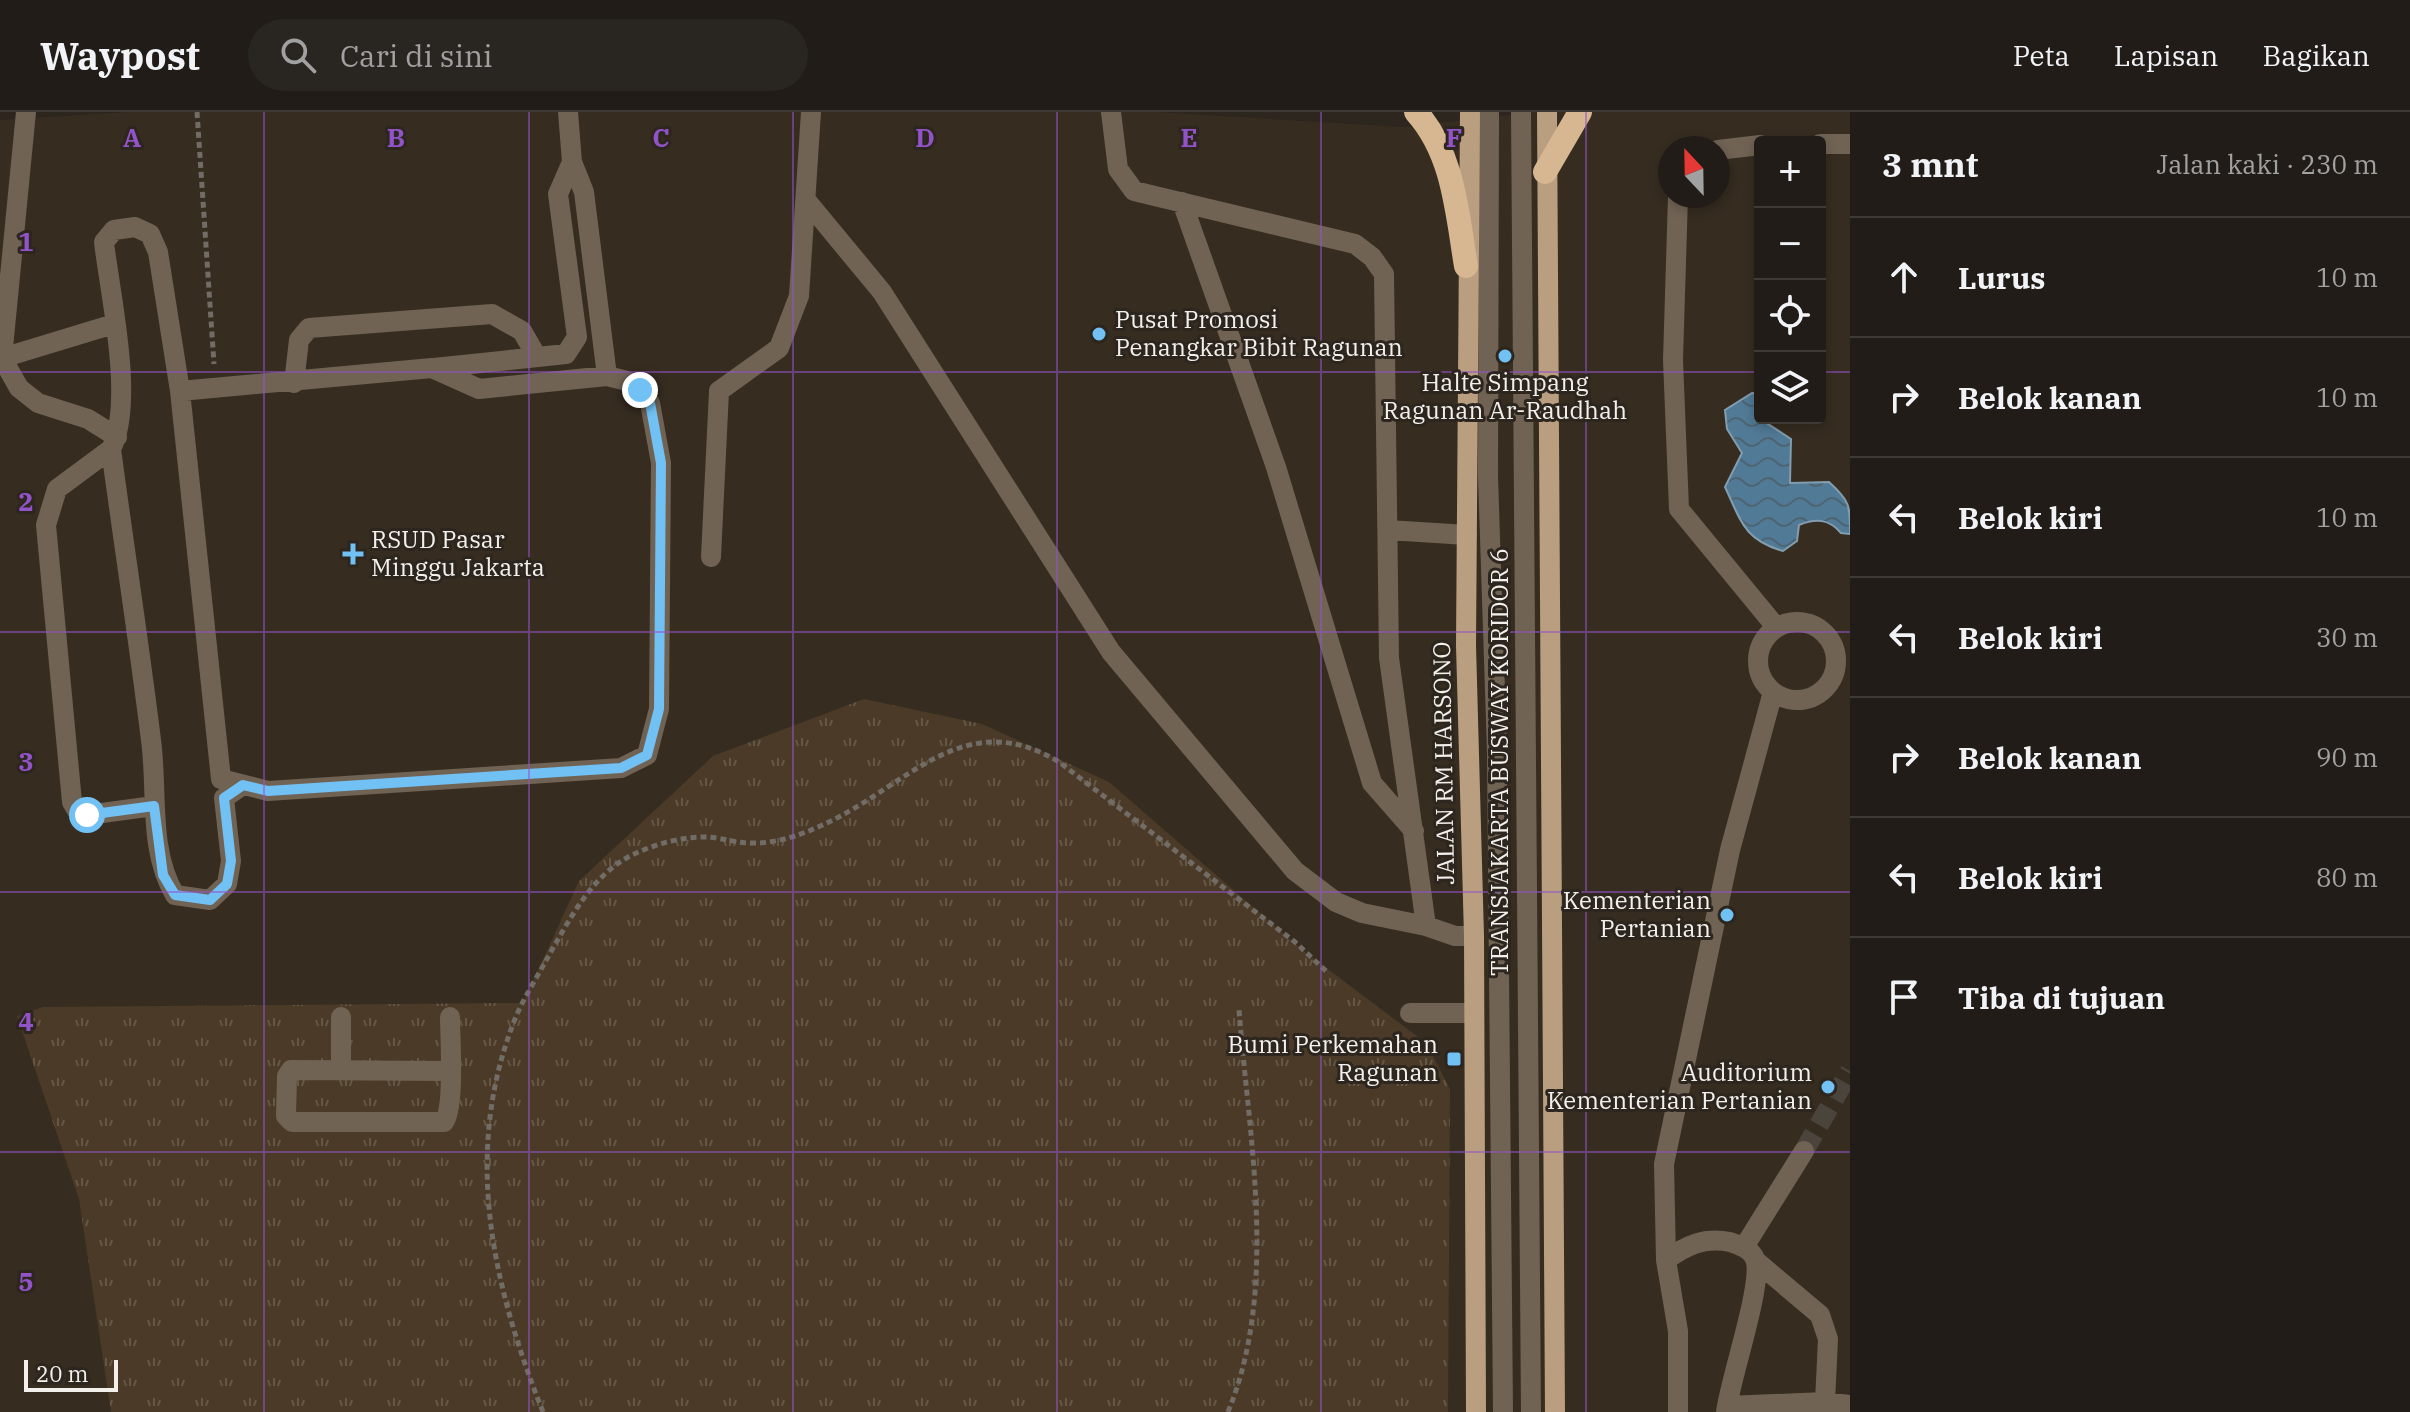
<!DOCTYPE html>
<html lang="id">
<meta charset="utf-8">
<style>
:root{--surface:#211c17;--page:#292520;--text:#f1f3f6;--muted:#a2a1a1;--line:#3e3a36}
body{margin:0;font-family:"IBM Plex Serif",serif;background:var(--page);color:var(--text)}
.controls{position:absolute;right:24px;top:24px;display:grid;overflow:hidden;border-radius:8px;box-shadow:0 4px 12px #0003}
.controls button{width:72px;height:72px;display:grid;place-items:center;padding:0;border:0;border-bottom:2px solid var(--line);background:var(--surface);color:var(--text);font:40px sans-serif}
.compass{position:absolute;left:1658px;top:24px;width:72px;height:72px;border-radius:50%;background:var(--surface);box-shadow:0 4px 12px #0003;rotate:338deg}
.scale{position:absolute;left:24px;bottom:20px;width:94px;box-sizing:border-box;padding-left:8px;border:4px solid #f3efea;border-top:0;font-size:22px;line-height:28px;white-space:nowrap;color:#f3efea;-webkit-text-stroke:6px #2c261f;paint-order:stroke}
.stop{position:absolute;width:24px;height:24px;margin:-18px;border:6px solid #71c1f5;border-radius:50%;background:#fff}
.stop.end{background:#71c1f5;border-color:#fff;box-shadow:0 2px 8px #0008}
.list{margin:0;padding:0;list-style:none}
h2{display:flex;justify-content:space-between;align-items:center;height:104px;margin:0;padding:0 32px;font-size:34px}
h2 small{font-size:26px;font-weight:400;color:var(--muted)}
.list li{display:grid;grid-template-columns:52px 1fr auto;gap:24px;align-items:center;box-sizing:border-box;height:120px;padding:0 32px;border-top:2px solid var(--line)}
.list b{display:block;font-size:30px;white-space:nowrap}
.list em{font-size:26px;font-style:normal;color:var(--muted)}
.icon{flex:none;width:44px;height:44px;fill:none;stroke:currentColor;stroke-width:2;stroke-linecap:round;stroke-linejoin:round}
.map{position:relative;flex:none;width:1850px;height:1300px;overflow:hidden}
header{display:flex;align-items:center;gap:48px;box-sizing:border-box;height:112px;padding:0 40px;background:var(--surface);border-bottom:2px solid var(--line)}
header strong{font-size:38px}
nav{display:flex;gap:44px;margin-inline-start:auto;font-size:28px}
.search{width:560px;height:72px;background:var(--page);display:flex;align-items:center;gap:20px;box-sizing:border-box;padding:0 28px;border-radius:44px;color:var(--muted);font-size:30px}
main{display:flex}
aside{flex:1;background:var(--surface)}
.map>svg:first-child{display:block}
.built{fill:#362c20;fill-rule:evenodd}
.grass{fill:url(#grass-tufts)}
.water{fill:url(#water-waves);stroke:#829daf;stroke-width:2}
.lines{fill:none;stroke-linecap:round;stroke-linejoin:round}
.minor-tunnel{stroke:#4a443d;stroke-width:20;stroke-dasharray:20 10;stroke-linecap:butt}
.path{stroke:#726c66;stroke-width:5;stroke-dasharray:6 4;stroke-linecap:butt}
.minor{stroke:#706354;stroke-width:20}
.major{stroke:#b99f80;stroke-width:20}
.highway{stroke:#d7b791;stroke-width:24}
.route{stroke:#71c1f5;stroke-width:10}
.grid{fill:none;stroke:#9353c8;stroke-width:2;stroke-opacity:0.55}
.poi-dot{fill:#71c1f5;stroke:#2c261f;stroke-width:3}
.labels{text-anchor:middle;stroke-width:6;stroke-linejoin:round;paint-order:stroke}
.poi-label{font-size:24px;fill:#f3efea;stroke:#2c261f;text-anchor:end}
.street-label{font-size:24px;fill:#f3efea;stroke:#2c261f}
.grid-label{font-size:26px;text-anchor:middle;font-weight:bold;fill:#9353c8;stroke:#2c261f;stroke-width:6;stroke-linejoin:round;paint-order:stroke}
</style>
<header>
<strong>Waypost</strong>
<div class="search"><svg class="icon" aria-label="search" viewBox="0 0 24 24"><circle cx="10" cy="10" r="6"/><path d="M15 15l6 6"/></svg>Cari di sini</div>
<nav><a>Peta</a><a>Lapisan</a><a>Bagikan</a></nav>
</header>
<main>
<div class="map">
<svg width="1850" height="1300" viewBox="0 0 1850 1300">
<defs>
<pattern id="grass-tufts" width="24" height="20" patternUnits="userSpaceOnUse" patternTransform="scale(2)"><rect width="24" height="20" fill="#4a3a27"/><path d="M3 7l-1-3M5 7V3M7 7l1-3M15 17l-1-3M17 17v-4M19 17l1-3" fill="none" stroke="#655746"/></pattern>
<pattern id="water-waves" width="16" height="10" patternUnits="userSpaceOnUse" patternTransform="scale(2)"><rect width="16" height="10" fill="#517a96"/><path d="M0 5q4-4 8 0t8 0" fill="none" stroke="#4d6472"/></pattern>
</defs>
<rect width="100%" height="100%" fill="#2c261f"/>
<path class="built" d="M128,0H1156L1404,15L1532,0H1850V1300H0V8ZM1760,30H1820V306H1760ZM1670,36H1718V84H1670Z"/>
<path class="grass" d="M864,587L982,612L1109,670L1305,840L1426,931L1450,977L1448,1300H111L79,1087L17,904L43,895L523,891L579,769L713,644Z"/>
<path class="water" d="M1752,281L1760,282V306H1766L1765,310L1791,327L1790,371L1829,370C1850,389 1850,393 1850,422L1841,421C1829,407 1816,406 1799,413L1797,429L1783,439C1744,428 1741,409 1725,375L1742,341L1727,317L1725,298Z"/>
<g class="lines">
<path class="minor-tunnel" d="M1804,1039L1850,959"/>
<path class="path" d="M197,0L214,252
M543,1300C492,1172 462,1040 515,907C524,885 538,864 549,843C571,805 592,763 632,743C655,732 684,724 708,725C722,726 736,731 750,731C779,732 806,721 831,709C912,669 966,594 1059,650L1295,830L1326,859
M1228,1300C1279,1176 1249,1028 1239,898"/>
<path class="minor" d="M26,0L2,246L19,276L38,291L88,307L117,325
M568,0L572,50L584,80L607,264
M1111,0L1118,57L1134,79L1355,132L1372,145L1384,162L1389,546L1426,814L1455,824H1474
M1489,0L1488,364L1497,640L1503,1300
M1521,0L1531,1300
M1820,32H1850
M1718,38L1760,33
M1678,84L1673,248L1679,397L1776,515
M806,88L882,180L1111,540L1295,759L1336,790L1362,801L1426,814
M1182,90L1276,355L1372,671L1414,719
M2,246L114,212
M434,256L566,242L577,225L558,82L572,50
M294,271L299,228L309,216L492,202L522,219L537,245
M180,279L432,256L479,277L607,264L627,269L650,291L661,351L659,597L647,643L621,656L268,679L221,667L180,279L158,140L150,122L135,115L114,118L104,130C110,183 135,290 111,337C124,434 139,531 151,628C158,679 148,738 175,783L210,788L227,772L231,749L224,686L243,673
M111,337L57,377L46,413L72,690L78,700L87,703L154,694
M1388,418L1467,423
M711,445L719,279L779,236L799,184L811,0
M1758 549a39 39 0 1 1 78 0a39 39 0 1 1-78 0Z
M1410,901H1474
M341,958V905
M449,959L291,958L287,964L286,1004L292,1010H444C455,995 450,926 450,905
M1744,1135L1804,1039
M1666,1148C1687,1133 1704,1125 1730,1130C1740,1133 1751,1137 1755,1147C1764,1170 1730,1267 1726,1300
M1756,1149L1820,1203L1828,1227L1825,1290
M1727,1294L1825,1290L1850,1293
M1678,1300V1219L1666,1148L1664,1052L1730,738L1773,580"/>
<path class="major" d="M1470,0L1466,533L1474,824L1476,1300
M1547,0L1555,1300"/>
<path class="highway" d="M1416,0C1454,42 1457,101 1466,154
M1545,60L1580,0"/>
</g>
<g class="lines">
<path class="route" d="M87,703L154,694L163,763L175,783L210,788L227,772L231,749L224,686L243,673L268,679L621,656L647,643L659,597L661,351L650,291L640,278"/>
</g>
<path class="grid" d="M264,0V1300M529,0V1300M793,0V1300M1057,0V1300M1321,0V1300M1586,0V1300M0,260H1760M1820,260H1850M0,520H1850M0,780H1850M0,1040H1850"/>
<g class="poi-dot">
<circle cx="1099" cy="222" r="8"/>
<circle cx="1505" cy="244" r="8"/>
<path d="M349 430h8v8h8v8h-8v8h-8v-8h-8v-8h8z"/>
<circle cx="1727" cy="803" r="8"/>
<rect x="1446" y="939" width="16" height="16" rx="4"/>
<circle cx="1828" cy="975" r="8"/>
</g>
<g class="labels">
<g class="poi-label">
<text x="1115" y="216" text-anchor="start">Pusat Promosi<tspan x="1115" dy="28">Penangkar Bibit Ragunan</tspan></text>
<text x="1505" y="279" text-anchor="middle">Halte Simpang<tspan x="1505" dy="28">Ragunan Ar-Raudhah</tspan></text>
<text x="371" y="436" text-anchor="start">RSUD Pasar<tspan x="371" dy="28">Minggu Jakarta</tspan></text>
<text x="1711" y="797">Kementerian<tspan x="1711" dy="28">Pertanian</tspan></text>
<text x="1438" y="941">Bumi Perkemahan<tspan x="1438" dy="28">Ragunan</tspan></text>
<text x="1812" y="969">Auditorium<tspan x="1812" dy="28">Kementerian Pertanian</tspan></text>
</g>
<g class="street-label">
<text transform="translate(1500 650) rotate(-90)" y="8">TRANSJAKARTA BUSWAY KORIDOR 6</text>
<text transform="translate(1444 651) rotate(-91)" y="8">JALAN RM HARSONO</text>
</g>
</g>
<g class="grid-label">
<text x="132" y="35">A</text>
<text x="396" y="35">B</text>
<text x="661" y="35">C</text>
<text x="925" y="35">D</text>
<text x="1189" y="35">E</text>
<text x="1454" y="35">F</text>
<text x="26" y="139">1</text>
<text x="26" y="399">2</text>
<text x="26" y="659">3</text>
<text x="26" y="919">4</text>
<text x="26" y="1179">5</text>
</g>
</svg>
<div class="controls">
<button>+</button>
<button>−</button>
<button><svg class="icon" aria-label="locate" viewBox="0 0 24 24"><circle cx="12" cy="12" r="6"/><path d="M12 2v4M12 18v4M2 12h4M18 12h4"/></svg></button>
<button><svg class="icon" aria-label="layers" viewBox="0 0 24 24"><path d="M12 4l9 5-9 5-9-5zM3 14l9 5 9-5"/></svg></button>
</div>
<svg class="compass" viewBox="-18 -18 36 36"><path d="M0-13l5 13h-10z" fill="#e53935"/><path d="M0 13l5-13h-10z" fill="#a2a1a1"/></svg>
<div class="scale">20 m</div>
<div class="stop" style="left:87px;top:703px"></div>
<div class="stop end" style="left:640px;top:278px"></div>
</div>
<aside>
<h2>3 mnt<small>Jalan kaki · 230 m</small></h2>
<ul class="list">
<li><svg class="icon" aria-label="ahead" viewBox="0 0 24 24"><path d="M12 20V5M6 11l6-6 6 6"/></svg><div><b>Lurus</b></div><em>10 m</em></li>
<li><svg class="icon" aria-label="right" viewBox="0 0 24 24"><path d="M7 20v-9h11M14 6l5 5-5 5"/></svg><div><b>Belok kanan</b></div><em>10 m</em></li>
<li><svg class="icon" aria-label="left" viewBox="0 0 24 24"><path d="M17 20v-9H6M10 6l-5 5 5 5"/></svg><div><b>Belok kiri</b></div><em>10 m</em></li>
<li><svg class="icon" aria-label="left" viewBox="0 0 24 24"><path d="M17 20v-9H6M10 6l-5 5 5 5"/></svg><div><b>Belok kiri</b></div><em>30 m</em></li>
<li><svg class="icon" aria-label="right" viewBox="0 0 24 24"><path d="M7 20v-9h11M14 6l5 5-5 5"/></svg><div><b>Belok kanan</b></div><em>90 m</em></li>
<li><svg class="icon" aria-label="left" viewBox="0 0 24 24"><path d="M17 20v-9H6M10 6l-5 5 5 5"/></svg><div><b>Belok kiri</b></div><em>80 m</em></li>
<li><svg class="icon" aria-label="arrive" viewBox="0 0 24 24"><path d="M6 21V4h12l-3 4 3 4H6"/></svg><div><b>Tiba di tujuan</b></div></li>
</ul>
</aside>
</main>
